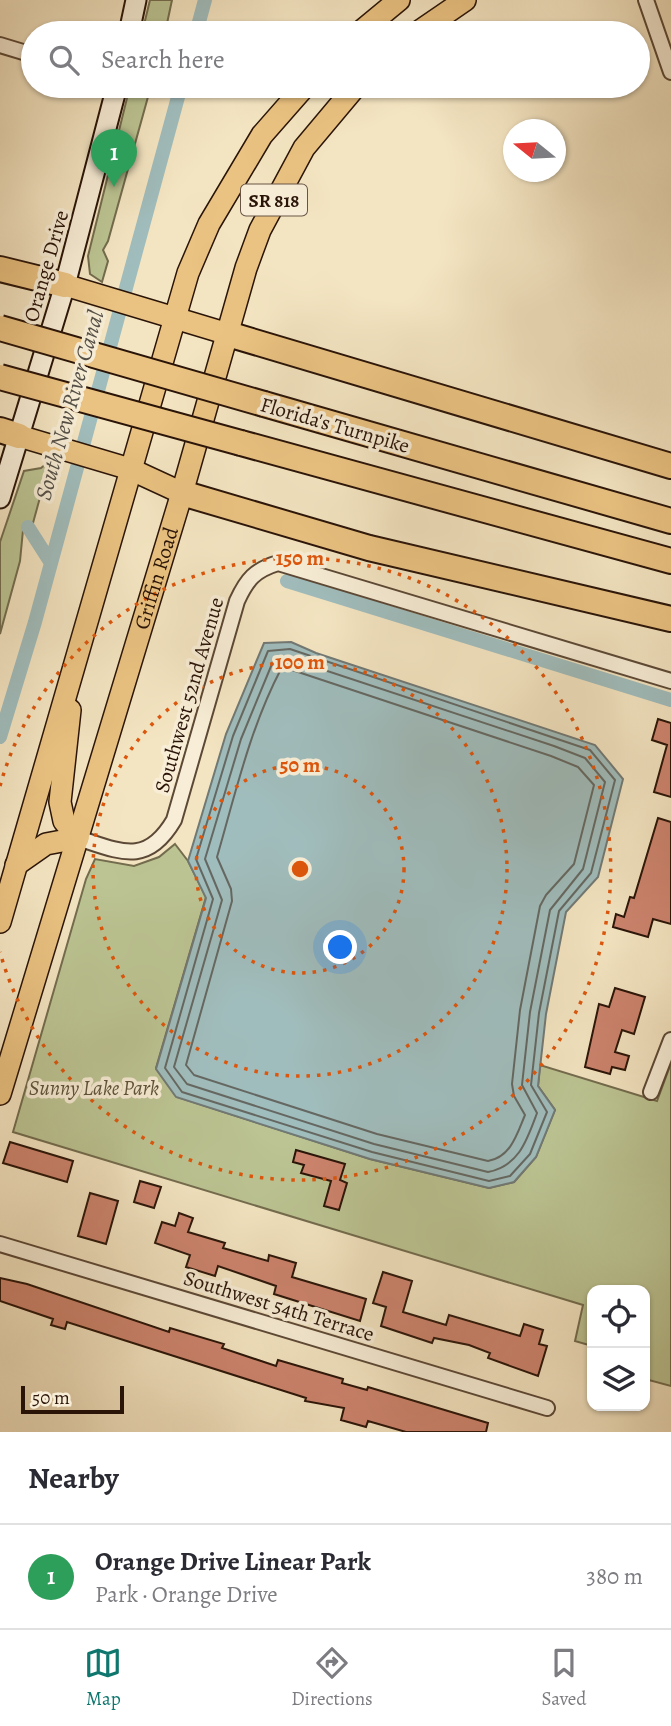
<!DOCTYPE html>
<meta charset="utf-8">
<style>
:root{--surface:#fff;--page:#f2f2f3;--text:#2b2b33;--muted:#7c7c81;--line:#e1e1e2;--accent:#0f766e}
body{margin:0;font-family:Alegreya,serif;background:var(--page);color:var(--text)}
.controls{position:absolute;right:21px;bottom:21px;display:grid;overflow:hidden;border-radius:14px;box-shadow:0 2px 5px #0004}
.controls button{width:63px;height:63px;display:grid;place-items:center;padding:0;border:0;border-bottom:2px solid var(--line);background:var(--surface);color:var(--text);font:35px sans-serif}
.compass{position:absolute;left:503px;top:119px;width:63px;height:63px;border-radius:50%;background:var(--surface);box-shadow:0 2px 5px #0004;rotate:288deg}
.scale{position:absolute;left:21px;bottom:18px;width:103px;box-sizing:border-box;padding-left:7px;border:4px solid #2a1408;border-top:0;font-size:19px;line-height:24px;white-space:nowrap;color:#2a1408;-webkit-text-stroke:5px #f8eed7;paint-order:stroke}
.you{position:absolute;left:341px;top:948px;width:24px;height:24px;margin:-18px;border:5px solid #fff;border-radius:50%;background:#1a73e8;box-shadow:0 0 0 10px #1a73e833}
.badge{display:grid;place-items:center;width:46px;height:46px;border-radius:50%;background:var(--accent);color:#fff;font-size:23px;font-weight:700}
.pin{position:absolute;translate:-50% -58px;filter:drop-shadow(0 2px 4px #0008)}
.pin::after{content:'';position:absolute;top:37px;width:24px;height:21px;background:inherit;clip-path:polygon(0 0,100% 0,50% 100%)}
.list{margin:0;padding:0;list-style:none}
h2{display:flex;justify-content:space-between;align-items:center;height:91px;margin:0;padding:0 28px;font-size:30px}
h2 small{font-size:23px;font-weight:400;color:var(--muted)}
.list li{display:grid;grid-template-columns:46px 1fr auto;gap:21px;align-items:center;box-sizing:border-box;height:105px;padding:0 28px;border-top:2px solid var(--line)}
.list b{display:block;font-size:26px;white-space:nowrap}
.list p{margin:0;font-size:23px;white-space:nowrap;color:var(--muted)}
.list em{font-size:23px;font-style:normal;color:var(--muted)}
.icon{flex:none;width:38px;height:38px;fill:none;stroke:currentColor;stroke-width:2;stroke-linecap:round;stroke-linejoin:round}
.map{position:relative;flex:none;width:671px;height:1432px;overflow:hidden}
.search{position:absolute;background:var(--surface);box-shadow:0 2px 5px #0004;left:21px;right:21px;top:21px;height:77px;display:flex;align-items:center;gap:18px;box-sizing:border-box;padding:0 24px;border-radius:38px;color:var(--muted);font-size:26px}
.sheet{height:196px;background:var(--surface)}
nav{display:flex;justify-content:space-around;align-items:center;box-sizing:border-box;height:98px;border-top:2px solid var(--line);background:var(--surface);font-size:19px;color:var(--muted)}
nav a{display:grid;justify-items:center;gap:4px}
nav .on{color:var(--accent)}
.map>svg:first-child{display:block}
.green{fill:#bcc493;stroke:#736c4e;stroke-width:2}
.water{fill:#a0bdbd;stroke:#717975;stroke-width:2}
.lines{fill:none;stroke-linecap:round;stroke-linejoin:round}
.shore{stroke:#656862;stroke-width:2}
.canal{stroke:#a0bdbd;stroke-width:14}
.building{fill:#cd846e;stroke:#2a1408;stroke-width:2}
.street-casing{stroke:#5c4836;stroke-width:18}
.secondary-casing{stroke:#2a1408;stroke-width:23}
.primary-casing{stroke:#2a1408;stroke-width:24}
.highway-casing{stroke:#2a1408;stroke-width:28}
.street{stroke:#f8eed7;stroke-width:14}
.secondary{stroke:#f8eed7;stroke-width:19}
.primary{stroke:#eac281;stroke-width:21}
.highway{stroke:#eac281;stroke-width:24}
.highway-bridge-casing{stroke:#2a1408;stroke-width:28;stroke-linecap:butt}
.highway-bridge{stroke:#eac281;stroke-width:24}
.ring{fill:none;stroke:#de560c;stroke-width:3.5;stroke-dasharray:3.5 7}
.labels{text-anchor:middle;stroke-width:7;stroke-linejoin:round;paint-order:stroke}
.shield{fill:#f8eed7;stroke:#685546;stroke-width:2}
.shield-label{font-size:19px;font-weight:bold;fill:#2a1408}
.street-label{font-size:21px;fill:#2a1408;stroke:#f8eed7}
.park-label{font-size:21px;font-style:italic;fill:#5d5239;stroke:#f8eed7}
.water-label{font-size:23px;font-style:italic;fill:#534f47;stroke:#f8eed7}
.centre{fill:#de560c;stroke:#f8eed7;stroke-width:3.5}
.ring-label{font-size:21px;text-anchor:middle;font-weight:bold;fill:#de560c;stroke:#f8eed7;stroke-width:7;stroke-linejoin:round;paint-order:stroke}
</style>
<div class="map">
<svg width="671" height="1432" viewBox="0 0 671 1432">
<rect width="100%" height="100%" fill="#f4e5c2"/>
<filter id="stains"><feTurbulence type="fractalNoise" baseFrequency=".00286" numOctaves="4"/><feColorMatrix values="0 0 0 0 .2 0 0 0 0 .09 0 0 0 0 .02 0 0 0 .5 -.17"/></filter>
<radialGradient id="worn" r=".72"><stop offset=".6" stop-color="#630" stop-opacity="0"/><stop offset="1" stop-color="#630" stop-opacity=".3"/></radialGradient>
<path class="green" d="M150,0H172L165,33H142Z
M130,86H151L108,241L103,250L108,261L102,282L90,274L88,256Z
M50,461L33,523L23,530L20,561L0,634V542L24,471L41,468Z
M175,844L188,861L206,897L156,1068L177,1097L370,1159L489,1188L514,1182L536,1157L555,1110L538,1086L540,1065L657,1101L671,1063V1386L645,1379V1290H592V1346L575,1341L583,1305L13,1132L86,879L95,859L134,866L159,857Z"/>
<path class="water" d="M291,642L316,653L595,745L623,779L598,877L566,912L546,1014L538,1086L555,1110L536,1157L514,1182L489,1188L370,1159L176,1097L156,1069L206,898L188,861L226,734L264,643Z"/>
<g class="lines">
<path class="shore" d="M290,649L590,750L615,780L591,873L559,911L539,1013L531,1085L547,1112L530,1154L510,1176L489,1181L372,1152L182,1092L165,1068L213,899L196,859L233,736L268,651Z
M288,658L554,746L585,758L605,782L583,869L550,910L530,1012L522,1085L537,1113C527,1140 519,1166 488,1172L374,1144L187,1084L174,1067L222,900L205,859L241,739L274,659Z
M286,668L551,756L578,767L594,785L574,864L546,895L540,906L520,1010L512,1084L514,1096L525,1115C517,1134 511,1157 488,1161L377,1134L194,1075L186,1065L232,901L231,889L217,857C235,795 250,728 281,669Z"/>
<path class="canal" d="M196,33L205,0
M28,527L51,563
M287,581L671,700
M0,737L35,622L181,86"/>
</g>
<path class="building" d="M658,719L671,723V797L654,792L667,745L652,740Z
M658,818L671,822V924L653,919L648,937L613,927L616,914L624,917L630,897L634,898Z
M615,988L645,997L634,1034L622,1030L615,1052L629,1056L625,1070L612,1067L610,1074L585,1067L599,1004L609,1007Z
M10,1142L73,1161L67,1182L3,1163Z
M296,1150L345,1164L340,1180L347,1183L339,1210L324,1206L331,1181L301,1173L304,1165L293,1162Z
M140,1181L161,1187L154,1208L134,1202Z
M90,1193L118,1201L106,1244L78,1236Z
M179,1213L193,1218L188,1232L225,1243L223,1248L268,1261L269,1255L296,1263L292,1277L366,1299L360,1321L274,1294L276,1286L218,1266L215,1276L186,1267L190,1255L155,1243L162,1222L175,1226Z
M383,1272L412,1281L403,1312L446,1325L449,1315L520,1336L524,1324L543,1330L539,1344L547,1346L538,1376L488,1358L490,1353L469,1345L434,1338L432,1343L381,1326L386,1307L373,1303Z
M0,1278L27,1284L169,1332L170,1328L224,1344L222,1348L276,1366L278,1360L343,1379L342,1383L367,1390L368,1387L488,1423L486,1432H406L368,1421L366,1427L341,1420L344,1408L305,1401L306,1398L67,1322L65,1329L51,1325L53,1319L0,1301Z"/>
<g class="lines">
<defs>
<path id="street" d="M646,0L671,72
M0,45L33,55
M78,838C121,852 147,866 174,820L237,601C247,579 255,570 278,563L671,681
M651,1092L671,1040
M0,1244L547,1408"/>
<path id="secondary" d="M129,33L136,0
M0,498L65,285L117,86"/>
<g id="primary">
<path d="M359,33L399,0"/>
<path d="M417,33L465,0"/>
<path d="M65,285L228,334"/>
<path d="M19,436L130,469L182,493"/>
<path d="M70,710L60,802L64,821L78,838"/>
<path d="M16,865L46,844L78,838"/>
<path d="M0,922L188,273L209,224L262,135L305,86"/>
<path id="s1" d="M0,1094L182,493L246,268L260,230L304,148L356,86"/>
</g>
<path id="highway" d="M0,269L65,285
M228,334L671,466
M264,404L671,521
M0,430L19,436
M241,443L671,561
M182,493L369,548L671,619"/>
</defs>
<use href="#street" class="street-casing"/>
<use href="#secondary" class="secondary-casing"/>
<use href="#primary" class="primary-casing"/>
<use href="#highway" class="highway-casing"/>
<use href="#street" class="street"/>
<use href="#secondary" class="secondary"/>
<use href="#primary" class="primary"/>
<use href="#highway" class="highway"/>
<defs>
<path id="highway-bridge" d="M0,328L264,404
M0,377L241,443"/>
</defs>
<use href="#highway-bridge" class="highway-bridge-casing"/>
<use href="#highway-bridge" class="highway-bridge"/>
</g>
<g class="ring">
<circle cx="300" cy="869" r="104"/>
<circle cx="300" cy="869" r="207"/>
<path d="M0 786A311 311 0 1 1 0 952"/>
</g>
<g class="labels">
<rect class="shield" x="241" y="184.5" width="66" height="31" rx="5"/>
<g class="shield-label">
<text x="274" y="207">SR 818</text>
</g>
<g class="street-label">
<text transform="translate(46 266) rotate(-74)" y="7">Orange Drive</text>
<text transform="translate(335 425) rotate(16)" y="7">Florida's Turnpike</text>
<text dy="7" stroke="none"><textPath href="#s1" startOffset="539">Griffin Road</textPath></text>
<text transform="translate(189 695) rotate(-74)" y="7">Southwest 52nd Avenue</text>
<text transform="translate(279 1306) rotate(17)" y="7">Southwest 54th Terrace</text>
</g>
<g class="park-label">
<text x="94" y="1095">Sunny Lake Park</text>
</g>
<g class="water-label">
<text transform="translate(69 405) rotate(-74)" y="8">South New River Canal</text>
</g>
</g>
<circle cx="300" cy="869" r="10" class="centre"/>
<g class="ring-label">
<text x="300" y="565">150 m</text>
<text x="300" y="669">100 m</text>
<text x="300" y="772">50 m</text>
</g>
<rect width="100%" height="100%" filter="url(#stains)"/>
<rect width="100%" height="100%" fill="url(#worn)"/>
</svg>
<div class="controls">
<button><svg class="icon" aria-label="locate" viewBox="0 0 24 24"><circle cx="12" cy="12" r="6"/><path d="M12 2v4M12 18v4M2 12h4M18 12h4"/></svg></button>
<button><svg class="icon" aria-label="layers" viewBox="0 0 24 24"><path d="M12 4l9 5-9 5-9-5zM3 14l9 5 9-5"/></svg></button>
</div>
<svg class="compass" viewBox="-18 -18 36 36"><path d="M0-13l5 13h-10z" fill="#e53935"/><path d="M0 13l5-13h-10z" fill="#7c7c81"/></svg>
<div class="scale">50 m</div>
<div class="you"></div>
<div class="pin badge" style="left:114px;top:187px;background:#2e9e5b">1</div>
<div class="search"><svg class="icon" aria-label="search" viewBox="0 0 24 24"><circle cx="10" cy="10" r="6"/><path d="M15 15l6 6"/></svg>Search here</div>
</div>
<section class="sheet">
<h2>Nearby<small></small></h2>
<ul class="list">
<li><span class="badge" style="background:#2e9e5b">1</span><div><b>Orange Drive Linear Park</b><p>Park · Orange Drive</p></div><em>380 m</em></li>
</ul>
</section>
<nav>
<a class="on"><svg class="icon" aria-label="map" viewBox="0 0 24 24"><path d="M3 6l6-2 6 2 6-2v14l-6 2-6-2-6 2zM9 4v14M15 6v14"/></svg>Map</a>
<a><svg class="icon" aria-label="directions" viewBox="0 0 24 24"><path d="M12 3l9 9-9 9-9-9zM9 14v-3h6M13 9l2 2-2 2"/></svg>Directions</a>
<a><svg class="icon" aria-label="saved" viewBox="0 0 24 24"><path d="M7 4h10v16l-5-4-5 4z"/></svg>Saved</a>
</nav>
